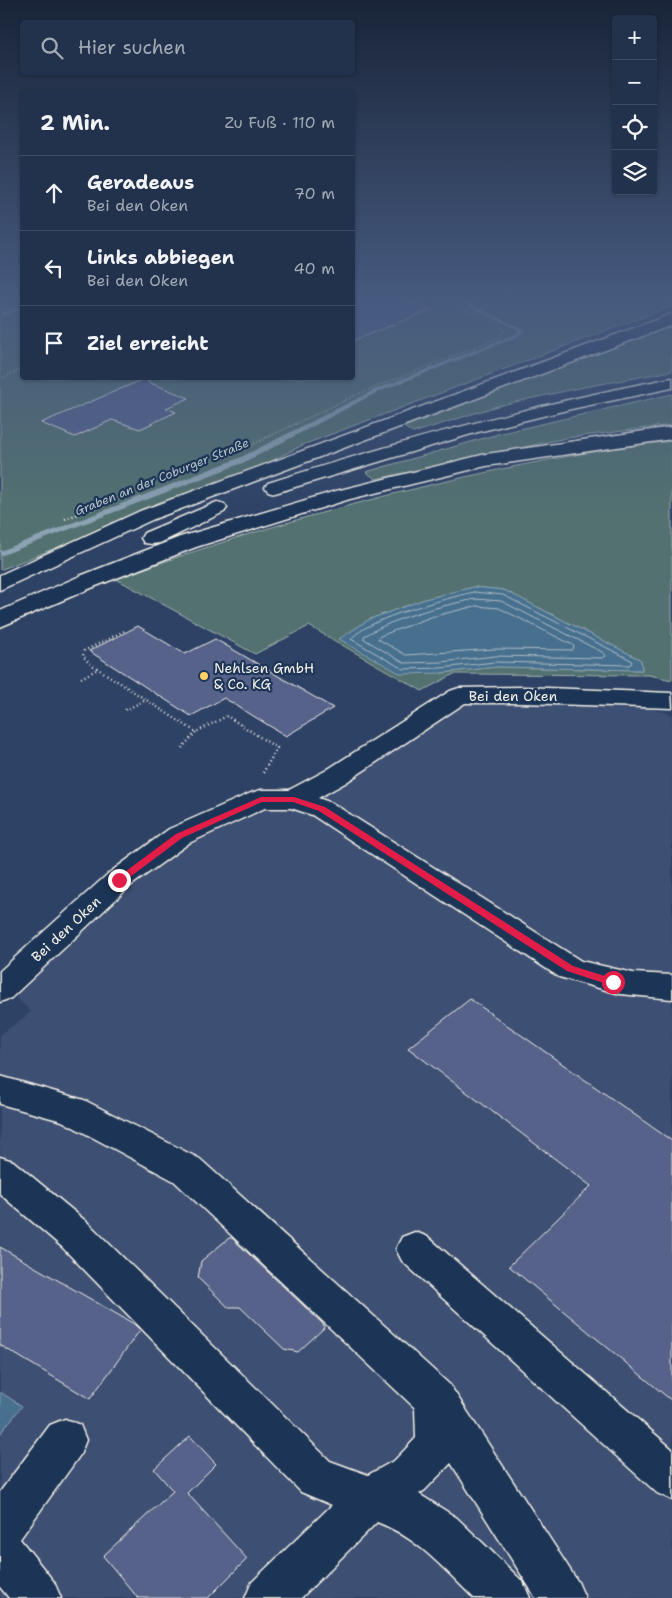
<!DOCTYPE html>
<html lang="de">
<meta charset="utf-8">
<style>
:root{--surface:#22324c;--page:#2e3e56;--text:#f1f3f6;--muted:#a2aab5;--line:#3f4d64}
body{margin:0;font-family:"Shantell Sans",sans-serif;background:var(--page);color:var(--text)}
.controls{position:absolute;right:15px;top:15px;display:grid;overflow:hidden;border-radius:5px;box-shadow:0 1px 4px #0004}
.controls button{width:45px;height:45px;display:grid;place-items:center;padding:0;border:0;border-bottom:1px solid var(--line);background:var(--surface);color:var(--text);font:25px sans-serif}
.stop{position:absolute;width:15px;height:15px;margin:-11px;border:4px solid #e11d48;border-radius:50%;background:#fff}
.stop.end{background:#e11d48;border-color:#fff;box-shadow:0 1px 5px #0008}
.list{margin:0;padding:0;list-style:none}
h2{display:flex;justify-content:space-between;align-items:center;height:65px;margin:0;padding:0 20px;font-size:21px}
h2 small{font-size:16px;font-weight:400;color:var(--muted)}
.list li{display:grid;grid-template-columns:32px 1fr auto;gap:15px;align-items:center;box-sizing:border-box;height:75px;padding:0 20px;border-top:1px solid var(--line)}
.list b{display:block;font-size:19px;white-space:nowrap}
.list p{margin:0;font-size:16px;white-space:nowrap;color:var(--muted)}
.list em{font-size:16px;font-style:normal;color:var(--muted)}
.icon{flex:none;width:28px;height:28px;fill:none;stroke:currentColor;stroke-width:2;stroke-linecap:round;stroke-linejoin:round}
.map{position:relative;flex:none;width:672px;height:1598px;overflow:hidden}
.search{position:absolute;background:var(--surface);box-shadow:0 1px 4px #0004;left:20px;top:20px;width:335px;height:55px;display:flex;align-items:center;gap:12px;box-sizing:border-box;padding:0 18px;border-radius:5px;color:var(--muted);font-size:19px}
.panel{position:absolute;background:var(--surface);box-shadow:0 1px 4px #0004;left:20px;top:90px;width:335px;height:290px;border-radius:5px}
.map>svg:first-child{display:block}
.built{fill:#3e4f73}
.green{fill:#527170;stroke:#a3b1ac;fill-rule:evenodd}
.water{fill:#476f8f;stroke:#8ca3b3}
.lines{fill:none;stroke-linecap:round;stroke-linejoin:round}
.shore{stroke:#afbdc4;stroke-width:1}
.stream{fill:#8ca3b3;fill-rule:evenodd}
.building{fill:#56628a;stroke:#f4f1e8}
.minor-casing{stroke:#f4f1e8;stroke-width:3}
.highway-casing{stroke:#f4f1e8;stroke-width:3}
.path-far1{stroke:#f4f1e8;stroke-width:2;stroke-dasharray:0.5 2.5;stroke-linecap:butt}
.path{stroke:#f4f1e8;stroke-width:2.5;stroke-dasharray:1 3;stroke-linecap:butt}
.minor{fill:#1d3557;fill-rule:evenodd}
.highway{fill:#1d3557;fill-rule:evenodd}
.route{fill:#e11d48}
.poi-dot{fill:#ffd166;stroke:#1d3557;stroke-width:2}
.labels{text-anchor:middle;stroke-width:4.5;stroke-linejoin:round;paint-order:stroke}
.far-water-label{font-size:12px;font-style:italic;fill:#b7c4c9;stroke:#1d3557}
.poi-label{font-size:14px;fill:#f4f1e8;stroke:#1d3557;text-anchor:start}
.street-label{font-size:14px;fill:#f4f1e8;stroke:#1d3557}
</style>
<div class="map">
<svg width="672" height="1598" viewBox="0 0 672 1598">
<rect width="100%" height="100%" fill="#2e4266"/>
<filter id="ink" filterUnits="userSpaceOnUse"><feTurbulence type="fractalNoise" baseFrequency=".02" numOctaves="2"/><feDisplacementMap in="SourceGraphic" scale="10" xChannelSelector="R" yChannelSelector="G"/><feConvolveMatrix kernelMatrix="1 2 1 2 8 2 1 2 1" color-interpolation-filters="sRGB"/></filter>
<g filter="url(#ink)">
<path class="built" d="M461,702H621L672,714V1598H0V1035L31,1012L2,984L127,865L244,800L314,803Z"/>
<path class="green" d="M0,294H22V378H352L353,294H672V306L305,444L255,469L0,570Z
M672,326V371L574,389L497,406L413,433L404,427Z
M672,394V425L566,438L376,479L366,472L502,433Z
M672,441V680L649,675L454,674L422,691L309,626L255,654L116,579C220,540 326,510 434,484C513,466 591,450 672,441ZM474,587L504,590L641,660L642,670L496,667L442,673L340,639L370,619L425,599Z"/>
<path class="water" d="M474,587L504,590L641,660L642,670L496,667L442,673L401,674L339,639L370,619L425,599Z
M0,1392L22,1406L0,1434Z"/>
<g class="lines">
<path class="shore" d="M474,592L503,595L631,660L632,663L629,665L495,662L441,668L403,669L351,639C370,617 445,599 474,592Z
M475,599L501,601L604,653L606,656L603,658L495,656L441,662L404,663L364,639V636C399,616 436,607 475,599Z
M476,606L499,608L573,645L574,648L572,650L495,649L406,655L378,639L380,636L431,617Z"/>
<path class="stream" d="M441,294H449L461,300L456,301Z
M467,304H471L525,330L519,336L378,392L245,462L0,556V551L239,458L374,390L515,334L518,330L467,306Z
M22,305V309L0,317V313Z"/>
</g>
<path class="building" d="M352,294H389L431,310L352,341Z
M146,378L148,382L189,398L166,408L176,412L140,429L112,420L75,437L41,423Z
M138,626L185,654L215,639L333,708L286,736L224,698L191,716L89,651Z
M470,999L672,1141V1401L509,1266L591,1186L408,1048Z
M229,1238H232L323,1324L324,1328L298,1352L284,1349L240,1307H228L198,1278L201,1261Z
M0,1247L134,1324L140,1330L90,1399L0,1345Z
M190,1436L216,1464L187,1493L247,1559L208,1598H138L103,1556L173,1491L154,1469Z"/>
<g class="lines">
<defs>
<path id="minor" d="M523,687L671,693L672,708L523,703H465L345,783L318,798L332,803L581,961L633,973L672,975V999L620,994L559,977L312,815L291,808H265L189,843L129,887L11,998L0,1002V971L109,873L169,829L251,793L261,790H289L325,771L450,691L459,688Z
M0,1076L84,1100L200,1159L450,1385L578,1582L585,1598H536L451,1463L425,1490L419,1494L457,1518L523,1582L530,1598H474C444,1569 417,1537 377,1522L301,1598H245L252,1582L332,1505L301,1492L62,1247L0,1194V1157L13,1161L88,1223L330,1461L368,1475L395,1460L416,1438L415,1408L174,1181L62,1121L0,1104Z
M415,1232L428,1237L672,1449V1500L657,1493L402,1261L396,1249L402,1237Z
M65,1419L80,1425L86,1440L80,1455L20,1539L54,1582L61,1598H9L0,1587V1492L50,1425Z"/>
<path id="highway" d="M672,314V325L154,519L0,590V575L140,511Z
M672,378V388L571,409L478,432L275,493L268,491L265,487L268,483C401,441 535,404 672,378Z
M672,427V439L486,466L350,499L196,547L96,586L0,627V611L80,576L180,537L336,491L486,454Z
M217,502L224,504L227,508L224,512L160,543L152,544L144,543L141,538L144,533Z"/>
</defs>
<use href="#minor" class="minor-casing"/>
<use href="#highway" class="highway-casing"/>
<path class="path-far1" d="M455,304L493,294
M0,379L22,369
M222,459L356,395L500,337L504,330L499,324L431,294
M108,503L121,498"/>
<path class="path" d="M65,519L112,501
M124,631L84,651L83,656L89,663L196,732L227,716L277,748L263,773
M81,678L98,669
M125,710L146,700
M182,748L196,732"/>
<use href="#minor" class="minor"/>
<use href="#highway" class="highway"/>
</g>
</g>
<linearGradient id="sky" x2="0" y2="1"><stop stop-color="#192438"/><stop offset="0.57" stop-color="#465a7f"/><stop offset="1" stop-color="#465a7f" stop-opacity="0"/></linearGradient>
<rect width="672" height="518" fill="url(#sky)"/>
<path class="route" d="M261,797H294L325,807L573,966L617,980L618,982L613,986L567,971L319,811L293,802H262L182,838L122,883H116L114,880L176,834Z"/>
<circle class="poi-dot" cx="204" cy="676" r="5"/>
<g class="labels">
<g class="far-water-label">
<text transform="translate(162 477) rotate(-22)" y="4">Graben an der Coburger Straße</text>
</g>
<g class="poi-label">
<text x="214" y="673">Nehlsen GmbH<tspan x="214" dy="16">&amp; Co. KG</tspan></text>
</g>
<g class="street-label">
<text x="513" y="701">Bei den Oken</text>
<text transform="translate(66 929) rotate(-43)" y="5">Bei den Oken</text>
</g>
</g>
</svg>
<div class="controls">
<button>+</button>
<button>−</button>
<button><svg class="icon" aria-label="locate" viewBox="0 0 24 24"><circle cx="12" cy="12" r="6"/><path d="M12 2v4M12 18v4M2 12h4M18 12h4"/></svg></button>
<button><svg class="icon" aria-label="layers" viewBox="0 0 24 24"><path d="M12 4l9 5-9 5-9-5zM3 14l9 5 9-5"/></svg></button>
</div>
<div class="stop" style="left:613px;top:982px"></div>
<div class="stop end" style="left:119px;top:880px"></div>
<div class="search"><svg class="icon" aria-label="search" viewBox="0 0 24 24"><circle cx="10" cy="10" r="6"/><path d="M15 15l6 6"/></svg>Hier suchen</div>
<section class="panel">
<h2>2 Min.<small>Zu Fuß · 110 m</small></h2>
<ul class="list">
<li><svg class="icon" aria-label="ahead" viewBox="0 0 24 24"><path d="M12 20V5M6 11l6-6 6 6"/></svg><div><b>Geradeaus</b><p>Bei den Oken</p></div><em>70 m</em></li>
<li><svg class="icon" aria-label="left" viewBox="0 0 24 24"><path d="M17 20v-9H6M10 6l-5 5 5 5"/></svg><div><b>Links abbiegen</b><p>Bei den Oken</p></div><em>40 m</em></li>
<li><svg class="icon" aria-label="arrive" viewBox="0 0 24 24"><path d="M6 21V4h12l-3 4 3 4H6"/></svg><div><b>Ziel erreicht</b></div></li>
</ul>
</section>
</div>
